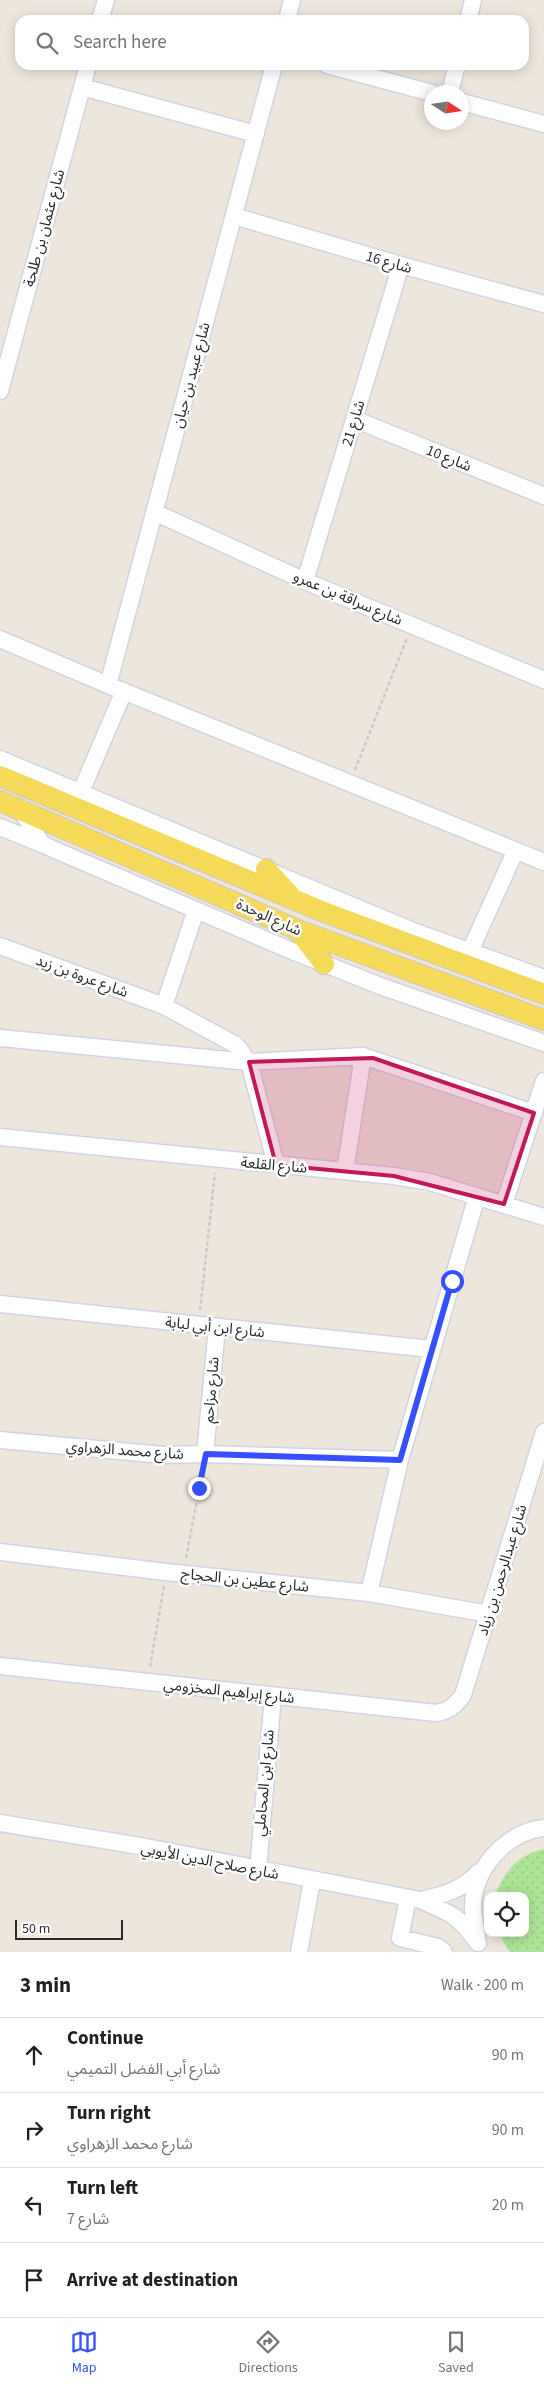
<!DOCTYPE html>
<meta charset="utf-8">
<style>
:root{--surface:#fff;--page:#f6f6f6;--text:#202124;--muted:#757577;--line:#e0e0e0;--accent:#3650ff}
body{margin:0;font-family:"Source Sans 3","Noto Sans Arabic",sans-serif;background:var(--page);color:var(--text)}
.controls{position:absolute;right:15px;bottom:15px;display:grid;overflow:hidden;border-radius:10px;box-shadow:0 2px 12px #0003}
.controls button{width:45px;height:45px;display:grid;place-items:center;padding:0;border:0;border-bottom:1px solid var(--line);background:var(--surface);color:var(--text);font:25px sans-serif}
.compass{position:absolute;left:424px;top:85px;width:45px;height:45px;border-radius:50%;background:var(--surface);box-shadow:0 2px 12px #0003;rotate:102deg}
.scale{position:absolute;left:15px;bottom:12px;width:108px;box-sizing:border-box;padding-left:5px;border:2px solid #2a2a2a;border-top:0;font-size:14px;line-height:18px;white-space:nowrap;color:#2a2a2a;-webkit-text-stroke:4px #fff;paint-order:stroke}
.stop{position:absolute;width:15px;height:15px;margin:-11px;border:4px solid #3650ff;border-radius:50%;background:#fff}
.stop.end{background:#3650ff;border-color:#fff;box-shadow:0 1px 5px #0008}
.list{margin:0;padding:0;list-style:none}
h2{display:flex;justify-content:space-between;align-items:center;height:65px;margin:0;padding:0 20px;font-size:21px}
h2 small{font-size:16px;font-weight:400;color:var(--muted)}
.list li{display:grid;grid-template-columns:32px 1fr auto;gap:15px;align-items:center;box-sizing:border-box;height:75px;padding:0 20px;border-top:1px solid var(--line)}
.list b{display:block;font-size:19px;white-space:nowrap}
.list p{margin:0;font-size:16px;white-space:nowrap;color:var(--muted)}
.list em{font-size:16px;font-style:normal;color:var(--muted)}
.icon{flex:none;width:28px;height:28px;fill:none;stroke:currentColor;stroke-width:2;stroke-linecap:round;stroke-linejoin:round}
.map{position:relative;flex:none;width:544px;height:1952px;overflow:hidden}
.search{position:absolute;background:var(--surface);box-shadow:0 2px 12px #0003;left:15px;right:15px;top:15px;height:55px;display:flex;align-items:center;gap:12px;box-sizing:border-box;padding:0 18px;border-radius:15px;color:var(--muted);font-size:19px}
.sheet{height:365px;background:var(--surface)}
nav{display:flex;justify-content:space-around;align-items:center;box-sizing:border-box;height:70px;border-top:1px solid var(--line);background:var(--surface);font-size:14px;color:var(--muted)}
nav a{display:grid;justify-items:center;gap:2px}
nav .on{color:var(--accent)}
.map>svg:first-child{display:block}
.grass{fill:url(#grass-dots)}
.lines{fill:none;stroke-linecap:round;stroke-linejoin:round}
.minor-casing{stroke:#d1d3e4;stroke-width:19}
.major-casing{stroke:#c8c8c8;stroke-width:22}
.path{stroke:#c8c8c8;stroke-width:2.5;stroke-dasharray:4 2.5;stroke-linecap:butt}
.minor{stroke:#fff;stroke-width:16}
.major{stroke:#f5da59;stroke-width:20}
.route{stroke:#3650ff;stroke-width:6}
.marked{fill:#c2185b;fill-opacity:0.2;stroke:#c2185b;stroke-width:4;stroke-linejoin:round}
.labels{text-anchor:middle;stroke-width:5;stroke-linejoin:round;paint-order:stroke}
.street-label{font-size:15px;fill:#2a2a2a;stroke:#fff}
</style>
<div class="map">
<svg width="544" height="1952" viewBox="0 0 544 1952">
<defs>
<pattern id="grass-dots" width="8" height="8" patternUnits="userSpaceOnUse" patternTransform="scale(1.25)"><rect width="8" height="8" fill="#ace596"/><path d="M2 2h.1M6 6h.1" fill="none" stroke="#94c581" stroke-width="1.8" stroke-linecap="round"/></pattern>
</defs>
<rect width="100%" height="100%" fill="#ede6dc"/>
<path class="grass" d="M544,1849V1952H510L498,1933H525V1896H495C505,1871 517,1855 544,1849Z"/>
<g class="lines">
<defs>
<path id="minor" d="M100,20L106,0
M287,20L292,0
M468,20L473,0
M327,65L432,93
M82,87L256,134
M450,92L457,65
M462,102L544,124
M234,216L401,265L544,304
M0,391L88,65
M354,419L544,496
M154,512L305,581L544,680
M305,581L401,265
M0,639L108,685L544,862
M108,685L274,65
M0,759L413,931L544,978
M80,794L124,691
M21,810L42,844L55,850L292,951L383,987L544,1043
M0,827L42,844
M0,946L164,1006L236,1045L249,1062L276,1165
M470,951L515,852
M164,1006L196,910
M0,1038L249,1062L363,1056
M0,1137L394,1176L430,1182L544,1217
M345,1171L363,1056L534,1113
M504,1204L544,1081
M0,1304L431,1349
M0,1440L163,1455L205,1454L400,1460
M205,1454L217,1327
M0,1552L166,1572L369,1593L489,1614
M369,1593L400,1460L477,1196
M0,1666L436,1713C449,1711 455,1706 463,1695L544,1432
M0,1823L146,1847L420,1900C452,1914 457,1914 478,1943
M258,1870L273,1696
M408,1898L400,1938L438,1947L444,1952
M420,1900C444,1895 462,1890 479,1872
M477,1936C474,1921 471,1905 475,1890C483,1859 512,1831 544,1828
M299,1952L312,1881"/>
<path id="major" d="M0,776L324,912L544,994
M0,801L298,930L544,1020
M266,869L290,895
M298,930L324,964"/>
</defs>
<use href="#minor" class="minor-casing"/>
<use href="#major" class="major-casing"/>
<path class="path" d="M355,770L407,638
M200,1310L215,1173
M186,1558L203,1468
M150,1667L164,1586"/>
<use href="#minor" class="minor"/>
<use href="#major" class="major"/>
</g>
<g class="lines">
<path class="route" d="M199,1488L206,1454L400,1460L452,1281"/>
</g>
<path class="marked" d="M373,1058L534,1113L504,1204L394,1176L276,1165L249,1062Z"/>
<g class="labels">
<g class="street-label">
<text transform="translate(44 228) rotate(-75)" y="5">شارع عثمان بن طلحة</text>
<text transform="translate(389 262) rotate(16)" y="5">شارع 16</text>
<text transform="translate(191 375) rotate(-75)" y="5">شارع عبيد بن حيان</text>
<text transform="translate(353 423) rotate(-73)" y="5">شارع 21</text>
<text transform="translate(449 458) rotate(22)" y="5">شارع 10</text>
<text transform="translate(348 598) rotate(23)" y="5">شارع سراقة بن عمرو</text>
<text transform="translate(269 917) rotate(24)" y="5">شارع الوحدة</text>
<text transform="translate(82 976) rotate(20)" y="5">شارع عروة بن زيد</text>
<text transform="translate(274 1165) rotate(5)" y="5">شارع القلعة</text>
<text transform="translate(215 1327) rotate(6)" y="5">شارع ابن أبي لبابة</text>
<text transform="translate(211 1390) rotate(-85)" y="5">شارع مزاحم</text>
<text transform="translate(125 1450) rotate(4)" y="5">شارع محمد الزهراوي</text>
<text transform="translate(502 1570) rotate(-73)" y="5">شارع عبدالرحمن بن زياد</text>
<text transform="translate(245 1580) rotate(6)" y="5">شارع عطين بن الحجاج</text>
<text transform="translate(229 1691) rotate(6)" y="5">شارع إبراهيم المخزومي</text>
<text transform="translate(264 1783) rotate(-85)" y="5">شارع ابن المحاملي</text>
<text transform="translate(210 1861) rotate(11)" y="5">شارع صلاح الدين الأيوبي</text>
</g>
</g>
</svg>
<div class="controls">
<button><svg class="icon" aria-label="locate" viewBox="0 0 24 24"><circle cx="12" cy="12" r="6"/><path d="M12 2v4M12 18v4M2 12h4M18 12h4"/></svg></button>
</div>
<svg class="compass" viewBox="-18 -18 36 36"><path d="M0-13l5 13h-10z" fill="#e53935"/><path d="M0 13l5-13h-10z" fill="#757577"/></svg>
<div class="scale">50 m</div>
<div class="stop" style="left:452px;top:1281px"></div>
<div class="stop end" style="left:199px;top:1488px"></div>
<div class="search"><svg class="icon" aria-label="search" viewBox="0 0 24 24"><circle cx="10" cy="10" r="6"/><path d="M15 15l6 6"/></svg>Search here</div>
</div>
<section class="sheet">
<h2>3 min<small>Walk · 200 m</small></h2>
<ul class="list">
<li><svg class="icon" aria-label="ahead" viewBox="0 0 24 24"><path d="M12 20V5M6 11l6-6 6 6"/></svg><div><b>Continue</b><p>شارع أبي الفضل التميمي</p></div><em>90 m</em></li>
<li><svg class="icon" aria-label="right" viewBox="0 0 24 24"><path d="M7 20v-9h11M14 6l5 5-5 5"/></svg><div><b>Turn right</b><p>شارع محمد الزهراوي</p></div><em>90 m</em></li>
<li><svg class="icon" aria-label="left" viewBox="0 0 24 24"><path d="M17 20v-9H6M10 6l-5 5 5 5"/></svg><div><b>Turn left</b><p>شارع 7</p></div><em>20 m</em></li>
<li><svg class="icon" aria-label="arrive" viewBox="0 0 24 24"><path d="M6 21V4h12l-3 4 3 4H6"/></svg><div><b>Arrive at destination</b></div></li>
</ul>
</section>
<nav>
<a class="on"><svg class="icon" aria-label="map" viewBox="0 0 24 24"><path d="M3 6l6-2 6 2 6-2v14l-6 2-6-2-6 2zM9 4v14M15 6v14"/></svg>Map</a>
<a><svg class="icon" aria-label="directions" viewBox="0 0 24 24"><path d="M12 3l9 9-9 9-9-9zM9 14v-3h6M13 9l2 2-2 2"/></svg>Directions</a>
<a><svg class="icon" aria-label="saved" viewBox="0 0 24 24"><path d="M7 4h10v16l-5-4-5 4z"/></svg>Saved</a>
</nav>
